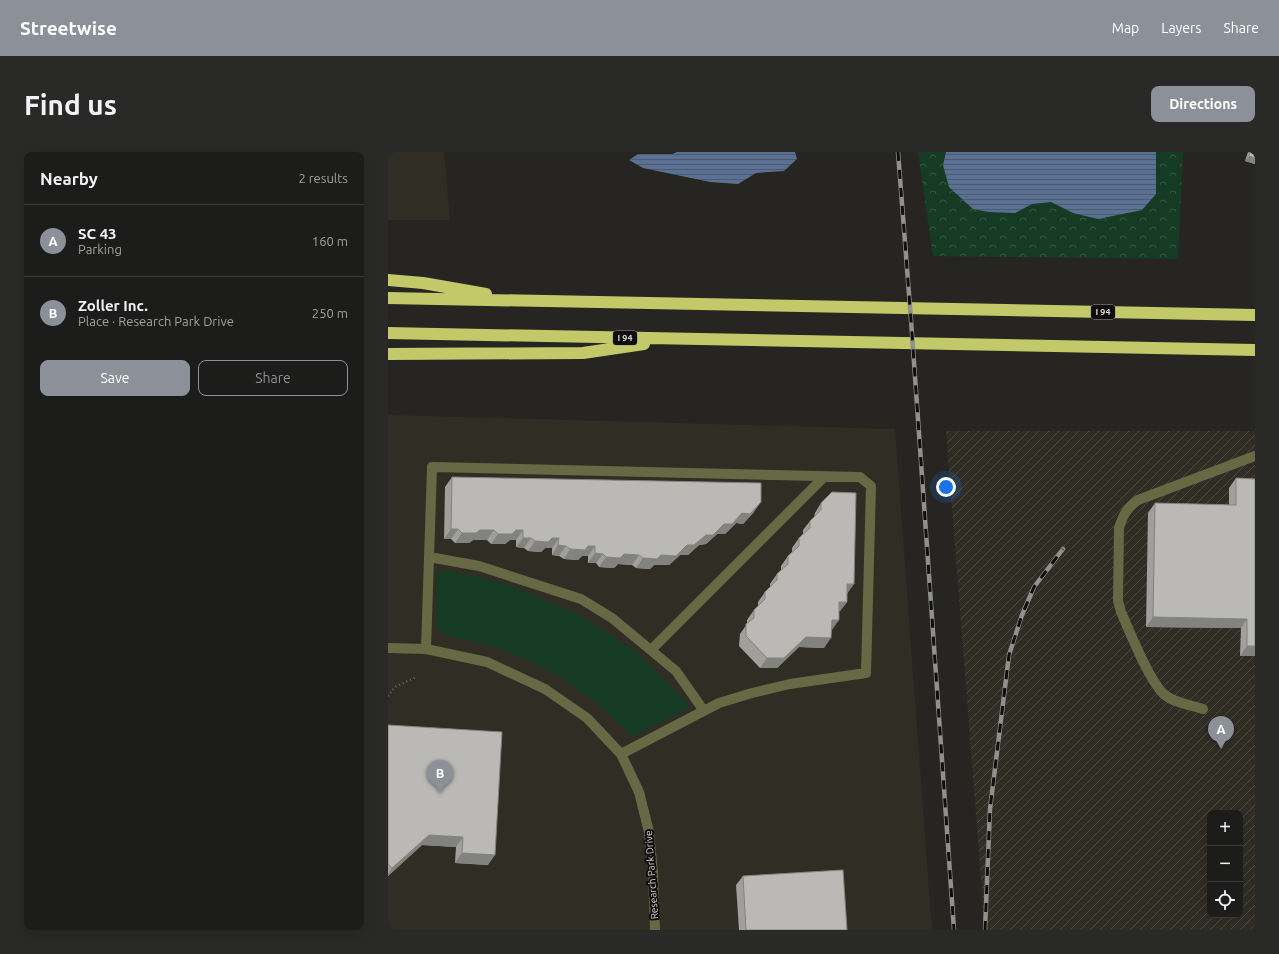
<!DOCTYPE html>
<meta charset="utf-8">
<style>
:root{--surface:#1c1c1a;--page:#292927;--text:#f1f3f6;--muted:#a0a1a2;--line:#3a3a39;--accent:#8c9099}
body{margin:0;font-family:Ubuntu,sans-serif;background:var(--page);color:var(--text)}
.controls{position:absolute;right:12px;bottom:12px;display:grid;overflow:hidden;border-radius:8px;box-shadow:0 4px 16px #0002}
.controls button{width:36px;height:36px;display:grid;place-items:center;padding:0;border:0;border-bottom:1px solid var(--line);background:var(--surface);color:var(--text);font:20px sans-serif}
.you{position:absolute;left:558px;top:335px;width:14px;height:14px;margin:-10px;border:3px solid #fff;border-radius:50%;background:#1a73e8;box-shadow:0 0 0 6px #1a73e833}
.badge{display:grid;place-items:center;width:26px;height:26px;border-radius:50%;background:var(--accent);color:#fff;font-size:13px;font-weight:700}
.pin{position:absolute;translate:-50% -33px;filter:drop-shadow(0 1px 2px #0008)}
.pin::after{content:'';position:absolute;top:21px;width:14px;height:12px;background:inherit;clip-path:polygon(0 0,100% 0,50% 100%)}
.list{margin:0;padding:0;list-style:none}
h2{display:flex;justify-content:space-between;align-items:center;height:52px;margin:0;padding:0 16px;font-size:17px}
h2 small{font-size:13px;font-weight:400;color:var(--muted)}
.list li{display:grid;grid-template-columns:26px 1fr auto;gap:12px;align-items:center;box-sizing:border-box;height:72px;padding:0 16px;border-top:1px solid var(--line)}
.list b{display:block;font-size:15px;white-space:nowrap}
.list p{margin:0;font-size:13px;white-space:nowrap;color:var(--muted)}
.list em{font-size:13px;font-style:normal;color:var(--muted)}
.actions{display:flex;gap:8px;padding:12px 16px}
.actions a{flex:1;padding:9px 0;border:1px solid var(--accent);border-radius:8px;text-align:center;font-size:14px;color:var(--accent)}
.actions .main{background:var(--accent);color:#fff}
.icon{flex:none;width:22px;height:22px;fill:none;stroke:currentColor;stroke-width:2;stroke-linecap:round;stroke-linejoin:round}
.map{position:relative;flex:none;width:867px;height:778px;overflow:hidden;border-radius:8px}
header{display:flex;align-items:center;gap:24px;box-sizing:border-box;height:56px;padding:0 20px;background:var(--accent);color:#fff}
header strong{font-size:19px}
nav{display:flex;gap:22px;margin-inline-start:auto;font-size:14px}
.intro{display:flex;align-items:center;justify-content:space-between;box-sizing:border-box;height:96px;padding:0 24px}
h1{margin:0;font-size:28px}
.button{padding:10px 18px;border-radius:8px;background:var(--accent);color:#fff;font-size:14px;font-weight:700}
main{display:flex;gap:24px;padding:0 24px}
aside{flex:1;background:var(--surface);border-radius:8px;box-shadow:0 4px 16px #0002}
.map>svg:first-child{display:block}
.built{fill:#302d25}
.industrial{fill:url(#industrial-furrows);fill-rule:evenodd}
.grass{fill:#163b25}
.forest{fill:url(#forest-crowns)}
.water{fill:url(#water-rules)}
.lines{fill:none;stroke-linecap:round;stroke-linejoin:round}
.path{stroke:#676764;stroke-width:2.5;stroke-dasharray:1 3;stroke-linecap:butt}
.minor{stroke:#676945;stroke-width:10}
.highway{stroke:#c3c869;stroke-width:12}
.rail-casing{stroke:#90908d;stroke-width:4.5}
.rail{stroke:#0f0e0d;stroke-width:3;stroke-dasharray:9;stroke-linecap:butt}
.wall{fill:#a09f9c}
.shaded-wall{fill:#82827f}
.building{fill:#bab9b5;stroke:#82827f}
.labels{text-anchor:middle;stroke-width:4;stroke-linejoin:round;paint-order:stroke}
.shield{fill:#0f0e0d;stroke:#9a9998;stroke-width:1}
.shield-label{font-size:9px;font-weight:bold;fill:#d5d5d3}
.street-label{font-size:10px;fill:#d5d5d3;stroke:#0f0e0d}
</style>
<header>
<strong>Streetwise</strong>
<nav><a>Map</a><a>Layers</a><a>Share</a></nav>
</header>
<div class="intro"><h1>Find us</h1><a class="button">Directions</a></div>
<main>
<aside>
<h2>Nearby<small>2 results</small></h2>
<ul class="list">
<li><span class="badge">A</span><div><b>SC 43</b><p>Parking</p></div><em>160 m</em></li>
<li><span class="badge">B</span><div><b>Zoller Inc.</b><p>Place · Research Park Drive</p></div><em>250 m</em></li>
</ul>
<div class="actions"><a class="main">Save</a><a>Share</a></div>
</aside>
<div class="map">
<svg width="867" height="778" viewBox="0 0 867 778">
<defs>
<pattern id="industrial-furrows" width="10" height="10" patternUnits="userSpaceOnUse"><rect width="10" height="10" fill="#302d25"/><path d="M-1 1l2-2M0 10L10 0M9 11l2-2" fill="none" stroke="#4d4b44"/></pattern>
<pattern id="forest-crowns" width="20" height="18" patternUnits="userSpaceOnUse"><rect width="20" height="18" fill="#163b25"/><path d="M2 6a3 3 0 1 1 6 0M12 15a3 3 0 1 1 6 0" fill="none" stroke="#375644"/></pattern>
<pattern id="water-rules" width="6" height="5" patternUnits="userSpaceOnUse"><rect width="6" height="5" fill="#5b7193"/><path d="M0 2.5h6" fill="none" stroke="#4f5b6d"/></pattern>
</defs>
<rect width="100%" height="100%" fill="#262522"/>
<path class="built" d="M0,0H56L62,68H0Z
M0,263L507,277L544,778H0Z"/>
<path class="industrial" d="M558,279H867V778H597ZM822,661H852V763H822Z"/>
<path class="grass" d="M54,418L82,423L124,434L194,464L251,502L301,553V556L244,585L235,575L208,550L172,525L147,512L116,498L93,491L58,484L50,477L49,472V422Z"/>
<path class="forest" d="M530,0H795L790,107L545,104Z"/>
<path class="water" d="M289,0H407L409,7L396,19L368,21L350,32L322,30L255,16L241,8L250,2H284Z
M558,0H768V42L754,58L710,67L685,61L663,50L644,52L627,61L601,60L585,57L561,35L555,13Z"/>
<g class="lines">
<path class="path" d="M0,544L7,535L28,525"/>
<path class="minor" d="M41,405L91,414L193,447L224,466L288,519L316,559
M0,496L38,497L99,510L157,537L199,566L233,602L251,640L261,680L265,721L267,778
M38,497L44,315L472,325L483,334L478,521L402,532L364,541L331,551L233,602
M263,498L436,325
M815,557C802,553 787,551 777,543C762,531 742,480 733,460L730,449L731,376C735,363 739,356 750,348L867,304"/>
<path class="highway" d="M0,128L35,131L98,142
M0,146L867,163
M0,181L867,198
M0,202L195,201L256,192"/>
<defs>
<path id="rail" d="M510,0L523,168L566,778
M597,778L602,657L621,503L634,463L646,435L675,397"/>
</defs>
<use href="#rail" class="rail-casing"/>
<use href="#rail" class="rail"/>
</g>
<path class="wall" d="M860,0H867V12L857,9Z
M64,325L366,360L355,372L348,371L337,382H329L318,392L311,393L300,403H292L281,413H266L262,417L248,416L244,413L230,412L226,416L211,415L208,411H200V404H194L190,408L176,407L171,404L164,403V396H157L153,400L140,399L136,396L128,395V388H122L117,392H103L99,388H85L81,391H67L63,387H56L57,335Z
M848,326L867,327V504H852L853,476L758,475L760,361L767,351L841,353V336Z
M433,351L459,442V450L452,459H451L436,496L411,495L389,516H372L351,494L352,482L359,472V468L366,458L370,454V450L377,440L382,435V432L389,422L393,418V414L400,404L404,400V396L411,386L415,382V378L422,369L426,365L427,361Z
M0,573L100,713L67,711L68,695L34,693L0,724Z
M355,724L459,778H351L348,733Z"/>
<path class="shaded-wall" d="M861,4L867,6V12L857,9Z
M373,350L366,360L355,372L348,371L337,382H329L318,392L311,393L300,403H292L281,413H266L262,417L248,416L255,406L273,403L299,393L336,372Z
M63,377H70L63,387H56Z
M92,378H106L99,388H85L81,391H67L74,381Z
M128,378H135L128,388H122L117,392H103L110,382Z
M135,386H143L136,396L128,395Z
M164,386H171L164,396H157L153,400L140,399L147,389Z
M170,393L178,394L171,404L164,403Z
M200,394H207L200,404H194L190,408L176,407L182,397Z
M207,401L215,402L208,411H200Z
M236,402L251,403L244,413L230,412L226,416L211,415L218,405Z
M459,432H466L459,442H452Z
M451,450H459L452,459L444,460Z
M765,465L859,467L853,476L758,475Z
M444,468H451L444,478L437,477Z
M418,485L443,486L436,496L411,495L389,516H372L379,506Z
M859,494H867V504H852Z
M41,683L75,685L68,695L34,693L0,724V722L4,716Z
M74,701L107,703L100,713L67,711Z"/>
<path class="building" d="M862,0H867V6L861,4Z
M64,325L373,331V350L362,362L354,361L344,372H336L325,383H318L306,393H299L288,404L273,403L269,407L255,406L251,403L236,402L232,406L218,405L215,402L207,401V394H200L197,398L182,397L178,394L170,393L171,386H164L160,390L147,389L143,386H135V378H128L124,382H110L106,378H92L88,381H74L70,377H63Z
M848,326L867,327V494H859V467L765,465L767,351L848,353Z
M444,340L468,341L466,432H459V450H451V468H444L443,486L418,485L396,506H379L358,484V472L366,466V458L377,447V440L389,428V422L400,412V404L411,394V386L422,376V369L433,358V351Z
M0,573L114,580L107,703L74,701L75,685L41,683L4,716L0,712Z
M455,718L459,778H358L355,724Z"/>
<g class="labels">
<g class="shield">
<rect x="703" y="153" width="24" height="14" rx="3"/>
<rect x="225" y="179" width="24" height="14" rx="3"/>
</g>
<g class="shield-label">
<text x="715" y="163">I 94</text>
<text x="237" y="189">I 94</text>
</g>
<g class="street-label">
<text transform="translate(263 723) rotate(-94)" y="4">Research Park Drive</text>
</g>
</g>
</svg>
<div class="controls">
<button>+</button>
<button>−</button>
<button><svg class="icon" aria-label="locate" viewBox="0 0 24 24"><circle cx="12" cy="12" r="6"/><path d="M12 2v4M12 18v4M2 12h4M18 12h4"/></svg></button>
</div>
<div class="you"></div>
<div class="pin badge" style="left:833px;top:597px">A</div>
<div class="pin badge" style="left:52px;top:641px">B</div>
</div>
</main>
